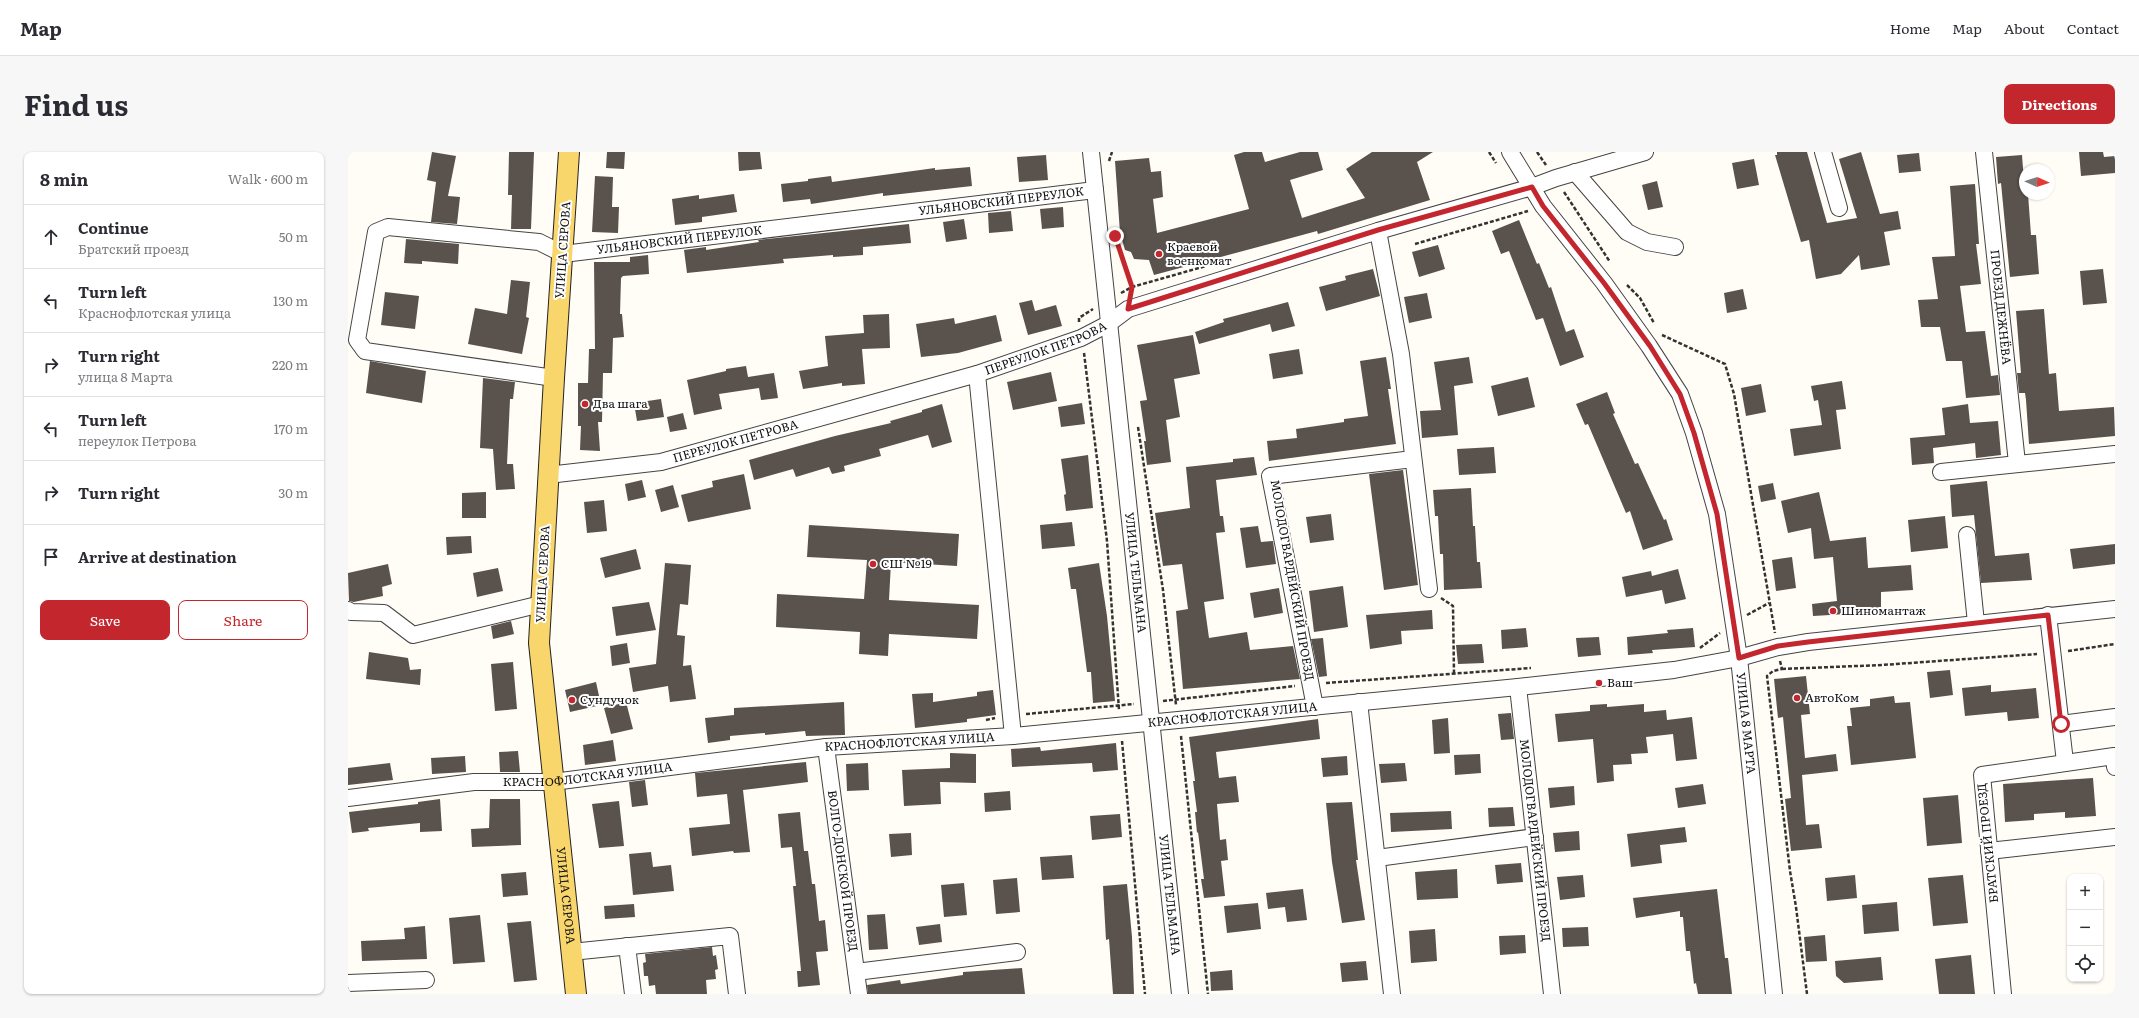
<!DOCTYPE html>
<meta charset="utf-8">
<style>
:root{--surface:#fff;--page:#f7f7f7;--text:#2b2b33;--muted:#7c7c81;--line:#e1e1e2;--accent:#c4262e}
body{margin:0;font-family:Literata,serif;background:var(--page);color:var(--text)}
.controls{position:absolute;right:12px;bottom:12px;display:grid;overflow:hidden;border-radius:8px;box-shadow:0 1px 3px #0004}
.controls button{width:36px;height:36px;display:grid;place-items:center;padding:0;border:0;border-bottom:1px solid var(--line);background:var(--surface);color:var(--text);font:20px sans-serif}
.compass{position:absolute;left:1671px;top:12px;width:36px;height:36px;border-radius:50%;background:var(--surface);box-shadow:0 1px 3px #0004;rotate:93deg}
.stop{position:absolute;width:12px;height:12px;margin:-9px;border:3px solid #c4262e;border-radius:50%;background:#fff}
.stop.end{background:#c4262e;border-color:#fff;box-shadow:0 1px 4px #0008}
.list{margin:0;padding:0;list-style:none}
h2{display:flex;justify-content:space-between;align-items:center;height:52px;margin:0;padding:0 16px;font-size:17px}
h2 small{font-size:13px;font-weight:400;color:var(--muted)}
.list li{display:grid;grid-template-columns:26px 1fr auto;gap:12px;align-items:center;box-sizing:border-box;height:64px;padding:0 16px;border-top:1px solid var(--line)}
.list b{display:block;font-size:15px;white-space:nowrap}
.list p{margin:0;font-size:13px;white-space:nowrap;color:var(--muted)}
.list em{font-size:13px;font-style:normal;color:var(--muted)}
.actions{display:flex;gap:8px;padding:12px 16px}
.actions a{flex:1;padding:9px 0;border:1px solid var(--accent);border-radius:8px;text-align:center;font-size:14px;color:var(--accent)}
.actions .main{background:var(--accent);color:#fff}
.icon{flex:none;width:22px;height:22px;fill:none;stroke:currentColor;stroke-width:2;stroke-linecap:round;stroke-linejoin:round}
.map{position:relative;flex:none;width:1767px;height:842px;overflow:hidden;border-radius:8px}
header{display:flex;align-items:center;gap:24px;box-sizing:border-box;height:56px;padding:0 20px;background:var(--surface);border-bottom:1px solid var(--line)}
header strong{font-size:19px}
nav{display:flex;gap:22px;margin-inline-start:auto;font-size:14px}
.intro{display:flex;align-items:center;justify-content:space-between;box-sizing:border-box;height:96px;padding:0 24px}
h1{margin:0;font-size:28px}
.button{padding:10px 18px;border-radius:8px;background:var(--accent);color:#fff;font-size:14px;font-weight:700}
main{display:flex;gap:24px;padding:0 24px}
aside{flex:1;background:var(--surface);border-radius:8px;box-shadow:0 1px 3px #0004}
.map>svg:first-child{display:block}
.building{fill:#5a524d}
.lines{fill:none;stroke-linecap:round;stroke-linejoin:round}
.minor-casing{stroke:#444;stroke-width:18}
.major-casing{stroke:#222;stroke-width:22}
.path{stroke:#333;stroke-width:2.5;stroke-dasharray:4 2;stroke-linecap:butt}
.minor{stroke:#fff;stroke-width:16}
.major{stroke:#f9d66b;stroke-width:20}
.route{stroke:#c4262e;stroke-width:5}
.poi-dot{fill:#c4262e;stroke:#fff;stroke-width:1.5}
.labels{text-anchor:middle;stroke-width:4;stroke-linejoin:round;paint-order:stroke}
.street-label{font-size:12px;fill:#111;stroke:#fff}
.poi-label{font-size:12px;fill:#111;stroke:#fff;text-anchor:start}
</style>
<header>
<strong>Map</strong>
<nav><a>Home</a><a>Map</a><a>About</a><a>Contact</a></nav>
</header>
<div class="intro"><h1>Find us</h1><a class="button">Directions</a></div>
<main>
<aside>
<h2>8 min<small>Walk · 600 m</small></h2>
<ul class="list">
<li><svg class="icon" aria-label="ahead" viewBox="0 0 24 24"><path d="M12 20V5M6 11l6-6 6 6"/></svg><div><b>Continue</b><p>Братский проезд</p></div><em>50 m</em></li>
<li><svg class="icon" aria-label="left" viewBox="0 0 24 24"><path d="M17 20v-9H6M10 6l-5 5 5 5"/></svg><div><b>Turn left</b><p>Краснофлотская улица</p></div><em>130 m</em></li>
<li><svg class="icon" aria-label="right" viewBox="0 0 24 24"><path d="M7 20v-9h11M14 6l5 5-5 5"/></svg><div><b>Turn right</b><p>улица 8 Марта</p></div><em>220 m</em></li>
<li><svg class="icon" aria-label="left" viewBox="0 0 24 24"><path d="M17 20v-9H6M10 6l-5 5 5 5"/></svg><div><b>Turn left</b><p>переулок Петрова</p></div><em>170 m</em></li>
<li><svg class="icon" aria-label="right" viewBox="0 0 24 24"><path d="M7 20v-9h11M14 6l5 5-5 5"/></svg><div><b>Turn right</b></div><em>30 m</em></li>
<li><svg class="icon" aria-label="arrive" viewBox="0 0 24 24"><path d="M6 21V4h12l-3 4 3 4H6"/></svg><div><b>Arrive at destination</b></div></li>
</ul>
<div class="actions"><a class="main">Save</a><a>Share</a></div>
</aside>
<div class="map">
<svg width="1767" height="842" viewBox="0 0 1767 842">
<rect width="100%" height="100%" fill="#fffdf5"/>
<path class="building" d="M84,0L108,4L100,44L112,45L109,72L83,70L88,30L79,28Z
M161,0H186L183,77H163L164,43H160Z
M259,0H277L276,17L258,16Z
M390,0H412L414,17L391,19Z
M896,0H914L917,10L952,0H970L975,18L942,28L954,66L1017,46L998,17L1024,0H1085L1069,10L1082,48L970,82L969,79L806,123L801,108L786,107L783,100L777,98L772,81L767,9L801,6L803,20L813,19L815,45L805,47L809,81L901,57L886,3Z
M1429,0H1459L1479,71L1509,66L1491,7L1513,0L1532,62L1550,59L1553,77L1536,80L1542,113L1513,118L1511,103L1493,122L1468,127L1461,88L1453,90L1427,3H1429Z
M1731,0H1755L1756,5L1767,4V21L1733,24Z
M1571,1L1573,19L1551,21L1549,3Z
M698,3L700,28L671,30L669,5Z
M1674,3L1677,42H1680L1683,83H1688L1691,122L1662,125L1653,31L1650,32L1648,5Z
M1406,7L1411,33L1389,37L1384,11Z
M622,15L624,34L535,44V41L463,52L462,47L435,50L433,32L460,29V27L483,24L484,30L587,16V18Z
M247,24L265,25L264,55H271L270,81L244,80Z
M1309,29L1315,55L1300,58L1294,33Z
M1627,32L1631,92H1628L1633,132L1612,134L1618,180L1637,179L1643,224L1650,223L1652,243L1618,246L1614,209H1598L1592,175H1573L1570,148L1590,147L1584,105L1607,104L1602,34Z
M386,42L389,60L354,65V70L327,73L324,47L351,43V47Z
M715,55L716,75L694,77L692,57Z
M663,59L665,79L641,81L640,61Z
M616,67L619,87L598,90L595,70Z
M1171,68L1189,112L1191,111L1201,136L1203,135L1218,180L1226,177L1236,205L1212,214L1195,166L1188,168L1161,99L1153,102L1144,79Z
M561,72L563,91L515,95V103L485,105V103L435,107L436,111L339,121L336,98L358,95V98L411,90L410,88Z
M58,87L111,92L110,112L74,109V112L56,111Z
M1090,93L1097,117L1071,125L1064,100Z
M300,103L301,122L275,124L273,126L272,162H274L276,185L265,186L264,221H255L254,270H250L252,299L232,298L233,274H230V231H240L241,197H247L246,110H282V105Z
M1025,117L1032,144L978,159L971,135L998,128L997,124Z
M1755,117L1759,151L1735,153L1732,119Z
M163,128L182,130L178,165L181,166L174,202L120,192L127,156L159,162Z
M1395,137L1399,157L1379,161L1376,141Z
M37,140L71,144L67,177L33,173Z
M1079,141L1084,166L1061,171L1056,145Z
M684,148L687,159L708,153L714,174L680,183L671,151Z
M940,150L947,174L924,180L922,172L851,192L847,180L876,170L875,167Z
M1696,157L1701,222L1708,221L1711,259L1766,255L1767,284L1681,292L1678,248L1677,241H1671L1669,221H1673L1668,159Z
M541,162L542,196L514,197L517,232L494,234V231L455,237L451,219L480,214L477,184L516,181L515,163Z
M648,163L654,189L610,201L573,205L568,172L606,166L607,172Z
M845,183L852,222L826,227L832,265L818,268L823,310L799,313L796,289H798L792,249L799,248L789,193Z
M951,197L955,222L925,227L921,202Z
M1038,205L1043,237H1040L1048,292L921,309L919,289L949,286L948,277L996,270V267L1020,264L1012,209Z
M1121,205L1125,231L1106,234L1110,283L1074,286L1072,259L1093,258L1086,210Z
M22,209L78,219L74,251L18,241Z
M398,214L400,225L426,221L430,246L413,248L411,236L371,242L374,257L346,263L339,228L378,219V217Z
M703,220L709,249L665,258L659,230Z
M1180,225L1187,255L1150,264L1143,234Z
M135,226L167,230L165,247H162L159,312H165L167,337L148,338L145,297L132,296Z
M1494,229L1498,257L1488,258L1493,297L1446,304L1442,277L1474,273L1470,248L1466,249L1463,234Z
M1413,232L1418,260L1398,264L1393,236Z
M1259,240L1267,261L1265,262L1287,312L1290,311L1316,368L1318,367L1325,388L1295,398L1282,359L1278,361L1240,272L1237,273L1228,252Z
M313,247L316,265L289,269L286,251Z
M734,251L737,272L713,275L710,255Z
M594,252L604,290L584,296L580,283L531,297L533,304L496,314L497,319L484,322L481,315L448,325L445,317L406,328L401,308L487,284L543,271L542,269L574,260V258Z
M1620,252L1622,271L1650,269L1653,303L1628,306L1627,291L1585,296L1586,311L1564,313L1562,286L1597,283L1594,256Z
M335,261L339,277L322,280L319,265Z
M1146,295L1148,321L1111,323L1109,297Z
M740,303L745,356L718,359L716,343L718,342L713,307Z
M906,305L909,323L868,328L872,364H875L877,380L868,381L876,447L856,450L861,486L899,480L902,498L945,494L952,527L835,537L828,459L840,457L834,412L815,414L807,361L842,356L838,315L885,310V307Z
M1055,318L1070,433L1036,438L1021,322Z
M396,322L403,357L340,370L333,343L365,335L364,329Z
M294,328L298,345L280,349L277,332Z
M1639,329L1647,404L1681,401L1684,428L1633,431L1626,363L1604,365L1602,333Z
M1425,331L1428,347L1413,350L1410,334Z
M325,333L331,355L313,360L307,338Z
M1123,336L1125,374H1127L1129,410H1132L1134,436L1096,438L1095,402H1092L1090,364H1087L1085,338Z
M138,340V366H114V341Z
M1471,340L1482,389L1518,385L1520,416L1563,413L1565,438L1533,440V460L1465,464L1464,452L1489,449L1485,405L1466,407L1463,376L1440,381L1433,349Z
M256,348L259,379L239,381L236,350Z
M983,362L986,388L962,391L958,365Z
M1597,364L1600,396L1563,400L1560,368Z
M724,370L727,394L694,397L692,373Z
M461,373L611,382L609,414L543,410L541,448L631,453L629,487L541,482L540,504L511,502L512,480L428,475L429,442L516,447L519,408L459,405Z
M910,374L913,390L925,389L928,412L898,416L892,376Z
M123,384L124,401L99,403L98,385Z
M1767,392V412L1725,417L1722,397Z
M288,397L293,417L257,426L252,406Z
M1444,405L1448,436L1428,439L1424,408Z
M317,411L343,413L340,453L332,452L329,483L337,484L335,514L343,513L348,547L322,550L320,534L285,540L281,516L308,512Z
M751,411L759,464L767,549L745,551L743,520H739L728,437H723L720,416Z
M40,412L44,432L34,435L35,444L6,450L1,449L0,421Z
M150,416L155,439L129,445L125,421Z
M1330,417L1338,447L1317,452L1314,438L1278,445L1274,425L1303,419L1304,424Z
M995,434L1000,475L966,480L961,439Z
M931,436L935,461L906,466L902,441Z
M301,450L308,478L268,484L264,455Z
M1084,458L1085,477L1053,479L1054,492L1022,497L1018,463Z
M163,469L166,482L145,487L143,474Z
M1178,476L1180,495L1154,497L1153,478Z
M1345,476L1347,495L1304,498L1305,501L1280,503L1279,485L1320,481L1319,478Z
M1251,485L1253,503L1230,505L1228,486Z
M975,486L979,524L971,525L963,487Z
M279,491L282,511L264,514L262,494Z
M1134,492L1136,511L1110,512L1108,493Z
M21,500L60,506L62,518L73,517L72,533L18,527Z
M165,510L169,557L147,559L143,512Z
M1602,518L1605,543L1582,546L1579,520Z
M1458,524L1462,562L1453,563L1457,606L1488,602L1490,619L1454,623L1458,673L1471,672L1474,696L1443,699L1437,647L1443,646L1435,565L1430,566L1426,527Z
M248,530L253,553L222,560L217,538Z
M1643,533V540L1688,536L1691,566L1660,569L1659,560L1617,564L1614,536Z
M645,538L648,563L619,567V570L567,576L564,542L585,541V550L629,544V540Z
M1546,544L1547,551L1562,550L1568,606L1503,613L1499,574H1504L1502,556L1522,554V547Z
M278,550L285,577L263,582L256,556Z
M496,550L497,583L458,584L457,579L417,583V581L382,584V588L360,591L357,566L386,563V556Z
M1259,552V555L1296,552V560L1318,558L1319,568L1344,565L1349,607L1328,609L1325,582L1298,585L1300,601L1283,602L1284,612L1265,613L1266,629L1249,631L1245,587L1210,590L1207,562L1242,559V553Z
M1163,561L1166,587L1153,588L1150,562Z
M1100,566L1102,601L1086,602L1084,568Z
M970,567L972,587L868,600L871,626L888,624L891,650L869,652L872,688L878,687L880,708L873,709L877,744L856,746L853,727H856L850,680L849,681L847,660H849L845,629H847L841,585Z
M265,588L268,609L237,613L235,593Z
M768,591L770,618L745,620L744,611L664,615L663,597L692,595L693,599Z
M170,599L172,620H152L151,600Z
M602,601L628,602V631L592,630L593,652L556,654L554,618L602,616Z
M1132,602L1133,621L1107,623L1106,603Z
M117,604L118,620L84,622L83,606Z
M999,604L1000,623L975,625L973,606Z
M458,610L460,630L395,638L402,700L386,701L385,699L344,704L341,676L382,672L379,642L349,645L347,621Z
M42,611L45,628L0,633V616Z
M520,611L521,638L499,639L498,612Z
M1057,611L1059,629L1033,631L1031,612Z
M1745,626L1748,664L1717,666V660L1686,662V668L1657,670L1655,632Z
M297,628L300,653L284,655L281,630Z
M1355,632L1358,652L1330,656L1327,636Z
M1226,634L1227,653L1202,656L1200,636Z
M662,639L663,658L637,660L636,641Z
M1610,643L1614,691L1579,694L1575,646Z
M92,647L94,679L72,680V671L20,676L21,679L4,681L1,660L70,652V650Z
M142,647H172L173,693L124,695L123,677L141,676Z
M271,649L276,694L251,696L244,652Z
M1004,650L1010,708H1008L1017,768L994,771L984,710L978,651Z
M1165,655L1167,674L1141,675L1140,656Z
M1103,659L1104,677L1043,680L1042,661Z
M452,660L456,699H460L464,732H467L471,769L477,768L480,799L468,800L472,833L450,835L449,819H453L445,734H448L444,695L433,696L430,662Z
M772,662L774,685L744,688L742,664Z
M1337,675L1339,690L1312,693L1314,711L1283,715L1279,682Z
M1231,679L1232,698L1207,700L1205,681Z
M563,681L564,703L543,705L541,682Z
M303,700L305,715L323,713L326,739L285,743L281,702Z
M724,703L726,726L694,728L692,705Z
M1173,711L1175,730L1149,732L1147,713Z
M1109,717L1110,746L1069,748L1067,720Z
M178,720L180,743L155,745L153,722Z
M1235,723L1237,745L1212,748L1209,725Z
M1507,723L1509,746L1479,749L1477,726Z
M1615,723L1620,771L1585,774L1580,726Z
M669,726L672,760L648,762L645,728Z
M616,731L619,763L596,765L593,733Z
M779,732L784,785L786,842H765L761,787L758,788L755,734Z
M955,737L959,768L939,770L937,755L920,757L918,741Z
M1369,737L1377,806H1380L1384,842H1350L1348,831L1346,832L1342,799H1338L1335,765H1332V759L1288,766L1285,746Z
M1549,750L1551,779L1516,782L1514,753Z
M910,751L913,777L879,781L876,754Z
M286,752L287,765L257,767L256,754Z
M537,762L540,797L521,798L519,763Z
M132,763L137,810L105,812L101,766Z
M183,769L189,828L166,830L159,771Z
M592,772L594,790L571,793L568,775Z
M77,774L79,807L14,809L13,789L57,787L56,776Z
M1240,775L1241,794L1215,795L1214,776Z
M1087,777L1089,809L1063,811L1061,779Z
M1177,783L1178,801L1152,803L1151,784Z
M1477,783L1479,809L1458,810L1456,785Z
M364,795L365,804L368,803L370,817L367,818L368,827L358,828L359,842H308L307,833L301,834L300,824H296L295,811L298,810L297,802Z
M1623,803L1627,842H1591L1587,807Z
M1533,805L1535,828L1496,831L1488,824L1487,809Z
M1018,809L1020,828L994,830L992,811Z
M674,816L677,842H520L519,833L552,828L553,832L615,823V820Z
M884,818L885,838L863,839L862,820Z"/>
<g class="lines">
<defs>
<g id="minor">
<path id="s1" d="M743,0L832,842"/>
<path id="s2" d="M1162,0L1195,54L1256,131L1301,194L1332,242L1346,281L1369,362L1391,506L1426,842"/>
<path d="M1475,0L1491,56"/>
<path id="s3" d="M1636,0L1669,311"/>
<path d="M1227,20L1279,80L1299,90L1327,95"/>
<path d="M1030,79L1053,202L1081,437"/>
<path d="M629,222L665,584"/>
<path id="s4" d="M206,226L17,199L9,188L28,80L40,75L191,90L215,102L747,38"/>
<path d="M1593,320L1767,302"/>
<path id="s5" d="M200,323L313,310L629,222L733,186L760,172L780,157L1030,79L1184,35L1208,26L1297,0"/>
<path d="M1619,383L1628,471"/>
<path d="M0,458L3,460L36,461L65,483L193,452"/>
<path d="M1700,463L1717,610"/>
<path id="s6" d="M1170,535L1204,842"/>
<path d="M1011,550L1044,842"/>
<path d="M967,555L922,324L1065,307"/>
<path d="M1713,572L1767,565"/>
<path id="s7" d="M478,595L511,842"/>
<path id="s8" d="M0,646L126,630H205L478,595L665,584L1170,535L1326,518L1391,506L1430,495L1460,490L1767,457"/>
<path d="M1641,699L1767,685"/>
<path d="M1029,706L1187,685"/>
<path d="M279,794L285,842"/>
<path d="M223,800L382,784L389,842"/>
<path d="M508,820L669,800"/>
<path d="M0,831L78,828"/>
<path d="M1655,842L1634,623L1766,604L1767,615"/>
</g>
<g id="major">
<path id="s9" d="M221,0L206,226L191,491L228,842"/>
</g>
</defs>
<use href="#minor" class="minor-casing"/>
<use href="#major" class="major-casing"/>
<path class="path" d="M1141,0L1148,11
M1189,0L1198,13
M761,9L764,0
M1216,40L1262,110
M770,91L784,136
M1067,92L1180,59
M1279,133L1292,146L1306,171
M773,141L784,135L858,114
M731,170V166L745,157
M1314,183L1377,212L1386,242L1427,481
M736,201L759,389L771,558
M790,275L815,438L828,553
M1093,446L1105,454L1106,522
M1399,463L1421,451
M1352,496L1372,481
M1720,499L1767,492
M1432,509L1434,517L1425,519L1419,524L1442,719L1448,755L1459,842
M1434,517L1534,513L1689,502
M978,531L1183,516
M815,549L947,534
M678,562L786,552
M638,568L647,566
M833,584L860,842
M774,589L797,842"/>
<use href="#minor" class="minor"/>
<use href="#major" class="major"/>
</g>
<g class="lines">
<path class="route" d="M767,84L784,135L780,157L1030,78L1184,35L1195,54L1256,131L1302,194L1332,242L1346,281L1369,362L1391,506L1430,494L1460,490L1700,463L1713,572"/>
</g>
<g class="poi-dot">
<circle cx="811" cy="102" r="4"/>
<circle cx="237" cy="252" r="4"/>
<circle cx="525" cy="412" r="4"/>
<circle cx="1485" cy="459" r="4"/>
<circle cx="1251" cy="531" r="4"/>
<circle cx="1449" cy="546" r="4"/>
<circle cx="224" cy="548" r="4"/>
</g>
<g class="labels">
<g class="street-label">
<text dy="4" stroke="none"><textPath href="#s4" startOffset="947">УЛЬЯНОВСКИЙ ПЕРЕУЛОК</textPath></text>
<text dy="4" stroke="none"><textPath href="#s4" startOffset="623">УЛЬЯНОВСКИЙ ПЕРЕУЛОК</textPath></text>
<text transform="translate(215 98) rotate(-86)" y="4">УЛИЦА СЕРОВА</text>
<text dy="4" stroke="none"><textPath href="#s3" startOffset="156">ПРОЕЗД ДЕЖНЁВА</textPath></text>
<text dy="4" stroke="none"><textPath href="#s5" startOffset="515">ПЕРЕУЛОК ПЕТРОВА</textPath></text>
<text dy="4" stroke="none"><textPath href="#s5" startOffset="191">ПЕРЕУЛОК ПЕТРОВА</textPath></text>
<text dy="4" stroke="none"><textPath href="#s1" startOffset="423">УЛИЦА ТЕЛЬМАНА</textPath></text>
<text transform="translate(195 422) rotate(-87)" y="4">УЛИЦА СЕРОВА</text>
<text transform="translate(944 428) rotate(80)" y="4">МОЛОДОГВАРДЕЙСКИЙ ПРОЕЗД</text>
<text dy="4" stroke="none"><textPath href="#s8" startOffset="889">КРАСНОФЛОТСКАЯ УЛИЦА</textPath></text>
<text dy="4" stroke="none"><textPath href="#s2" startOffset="633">УЛИЦА 8 МАРТА</textPath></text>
<text dy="4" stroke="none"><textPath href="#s8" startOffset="565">КРАСНОФЛОТСКАЯ УЛИЦА</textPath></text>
<text dy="4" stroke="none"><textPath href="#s8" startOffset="241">КРАСНОФЛОТСКАЯ УЛИЦА</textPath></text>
<text dy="4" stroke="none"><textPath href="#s6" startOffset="154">МОЛОДОГВАРДЕЙСКИЙ ПРОЕЗД</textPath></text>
<text transform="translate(1640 691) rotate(-96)" y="4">БРАТСКИЙ ПРОЕЗД</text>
<text dy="4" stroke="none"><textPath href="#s7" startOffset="125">ВОЛГО-ДОНСКОЙ ПРОЕЗД</textPath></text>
<text dy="4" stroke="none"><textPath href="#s1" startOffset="747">УЛИЦА ТЕЛЬМАНА</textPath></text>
<text dy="4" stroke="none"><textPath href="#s9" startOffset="746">УЛИЦА СЕРОВА</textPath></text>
</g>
<g class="poi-label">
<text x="819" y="99">Краевой<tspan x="819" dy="14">военкомат</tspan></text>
<text x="245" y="256">Два шага</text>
<text x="533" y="416">СШ №19</text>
<text x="1493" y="463">Шиномантаж</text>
<text x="1259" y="535">Ваш</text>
<text x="1457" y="550">АвтоКом</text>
<text x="232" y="552">Сундучок</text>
</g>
</g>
</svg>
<div class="controls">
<button>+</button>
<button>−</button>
<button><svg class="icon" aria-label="locate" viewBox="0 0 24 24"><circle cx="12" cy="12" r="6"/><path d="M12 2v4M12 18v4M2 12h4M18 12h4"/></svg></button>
</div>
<svg class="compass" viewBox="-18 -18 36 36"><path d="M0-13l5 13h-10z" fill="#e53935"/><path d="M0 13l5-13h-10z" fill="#7c7c81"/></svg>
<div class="stop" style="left:1713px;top:572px"></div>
<div class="stop end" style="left:767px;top:84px"></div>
</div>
</main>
